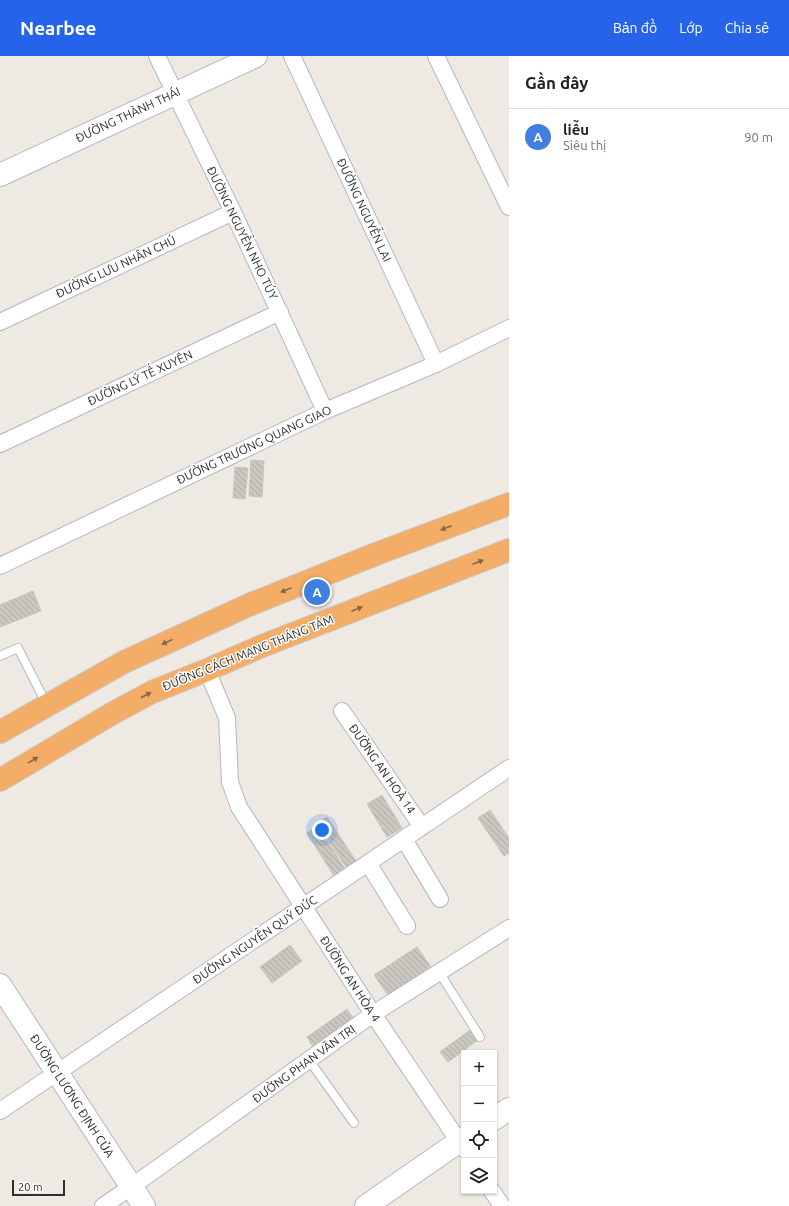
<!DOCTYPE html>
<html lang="vi">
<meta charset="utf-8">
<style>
:root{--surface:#fff;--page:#f6f6f6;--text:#202124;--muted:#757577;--line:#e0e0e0;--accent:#2563eb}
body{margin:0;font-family:Ubuntu,sans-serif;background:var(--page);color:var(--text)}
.controls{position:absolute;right:12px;bottom:12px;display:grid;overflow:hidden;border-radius:0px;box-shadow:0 1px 3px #0004}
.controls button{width:36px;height:36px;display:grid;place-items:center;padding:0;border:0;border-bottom:1px solid var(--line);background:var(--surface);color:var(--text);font:20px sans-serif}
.scale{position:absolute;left:12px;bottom:10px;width:53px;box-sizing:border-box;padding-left:4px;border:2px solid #2e2e2e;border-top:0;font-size:11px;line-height:14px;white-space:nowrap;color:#2e2e2e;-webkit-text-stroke:3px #fff;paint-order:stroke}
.you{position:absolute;left:322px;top:774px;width:14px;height:14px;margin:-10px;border:3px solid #fff;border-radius:50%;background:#1a73e8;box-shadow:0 0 0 6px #1a73e833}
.badge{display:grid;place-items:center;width:26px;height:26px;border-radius:50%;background:var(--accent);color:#fff;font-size:13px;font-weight:700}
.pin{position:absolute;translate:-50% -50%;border:2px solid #fff;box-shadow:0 1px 4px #0006}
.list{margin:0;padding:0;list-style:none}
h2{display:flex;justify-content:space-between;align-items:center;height:52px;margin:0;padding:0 16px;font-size:17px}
h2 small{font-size:13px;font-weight:400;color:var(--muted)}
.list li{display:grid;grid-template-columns:26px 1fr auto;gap:12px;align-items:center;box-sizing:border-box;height:56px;padding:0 16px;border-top:1px solid var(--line)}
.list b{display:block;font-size:15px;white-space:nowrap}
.list p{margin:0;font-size:13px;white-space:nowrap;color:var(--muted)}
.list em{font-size:13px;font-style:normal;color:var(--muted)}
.icon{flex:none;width:22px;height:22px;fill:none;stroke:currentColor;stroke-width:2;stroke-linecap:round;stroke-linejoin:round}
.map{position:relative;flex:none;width:509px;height:1150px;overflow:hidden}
header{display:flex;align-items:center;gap:24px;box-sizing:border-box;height:56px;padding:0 20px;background:var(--accent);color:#fff}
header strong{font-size:19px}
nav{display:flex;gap:22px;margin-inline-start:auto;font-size:14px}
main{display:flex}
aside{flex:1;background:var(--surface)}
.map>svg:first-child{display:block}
.building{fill:url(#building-back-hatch);stroke:#cac5bb}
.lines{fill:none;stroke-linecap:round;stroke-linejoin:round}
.lane-casing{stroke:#b5b7c0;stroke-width:10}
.street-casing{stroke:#b5b7c0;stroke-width:18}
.secondary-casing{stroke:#b5b7c0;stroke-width:24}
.highway-casing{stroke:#c9c9c9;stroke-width:24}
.lane{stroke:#fff;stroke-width:8}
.street{stroke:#fff;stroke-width:16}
.secondary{stroke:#fff;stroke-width:22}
.highway{stroke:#f4ad67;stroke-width:22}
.oneway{fill:#876748}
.labels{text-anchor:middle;stroke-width:3;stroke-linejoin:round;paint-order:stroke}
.street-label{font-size:12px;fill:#2e2e2e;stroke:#fff}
</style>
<header>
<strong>Nearbee</strong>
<nav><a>Bản đồ</a><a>Lớp</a><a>Chia sẻ</a></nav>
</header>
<main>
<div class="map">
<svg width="509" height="1150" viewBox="0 0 509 1150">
<defs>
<pattern id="building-back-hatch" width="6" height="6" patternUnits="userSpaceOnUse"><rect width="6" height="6" fill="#cac7c0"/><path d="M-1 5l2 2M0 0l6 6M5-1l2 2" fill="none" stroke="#aeaba5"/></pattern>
</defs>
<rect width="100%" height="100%" fill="#eee9e2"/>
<path class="building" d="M251,404L264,405L262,441L249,440Z
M235,411L248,412L245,443L233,442Z
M33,535L41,555L0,571V549Z
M382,739L402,772L387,781L367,748Z
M490,754L509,782V797L504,800L478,762Z
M327,761L358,808L348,814L317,767Z
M318,770L345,813L334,820L307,777Z
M290,889L302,905L272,927L260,911Z
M417,891L433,914L390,942L374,919Z
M347,953L356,966L315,994L307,981Z
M470,974L478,984L448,1006L440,996Z"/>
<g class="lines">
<defs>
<path id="lane" d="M0,600L18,592L47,649
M439,916L480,981
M309,1004L354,1067"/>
<path id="street" d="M157,0L233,156L325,355
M292,0L436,308
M436,0L509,151
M0,266L233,156
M0,388L280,256
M0,510L325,355L436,308L509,272
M207,614L227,662L230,726L239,751L373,958L464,1093
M342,655L422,771
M404,783L440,843
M368,807L407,870
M0,1055L509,712
M492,1135L502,1150
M103,1150L131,1131L373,958L509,872"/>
<path id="secondary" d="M0,119L256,0
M0,929L144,1150
M494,1063L509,1053
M366,1150L464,1082"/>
<path id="highway" d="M0,676L124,606L251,548L376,498L509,448
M0,724L113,657L152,636L207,614L262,590L509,494"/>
</defs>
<use href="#lane" class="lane-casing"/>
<use href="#street" class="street-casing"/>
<use href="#secondary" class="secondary-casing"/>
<use href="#highway" class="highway-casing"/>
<use href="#lane" class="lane"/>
<use href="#street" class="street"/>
<use href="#secondary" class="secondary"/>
<use href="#highway" class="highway"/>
</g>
<defs><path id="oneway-solid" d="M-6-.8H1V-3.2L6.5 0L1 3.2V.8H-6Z"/></defs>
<g class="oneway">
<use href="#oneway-solid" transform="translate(446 472) rotate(159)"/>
<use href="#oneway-solid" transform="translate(478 506) rotate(-21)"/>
<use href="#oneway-solid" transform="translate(286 534) rotate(158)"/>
<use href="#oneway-solid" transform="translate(357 553) rotate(-22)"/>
<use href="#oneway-solid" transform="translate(167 586) rotate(156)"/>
<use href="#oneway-solid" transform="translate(146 639) rotate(-28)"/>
<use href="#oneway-solid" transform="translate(33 704) rotate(-31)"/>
</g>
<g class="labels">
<g class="street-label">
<text transform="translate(128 59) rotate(-25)" y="4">ĐƯỜNG THÀNH THÁI</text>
<text transform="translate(364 154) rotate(65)" y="4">ĐƯỜNG NGUYỄN LAI</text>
<text transform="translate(242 177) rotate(64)" y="4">ĐƯỜNG NGUYỄN NHO TÚY</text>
<text transform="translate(116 211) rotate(-25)" y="4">ĐƯỜNG LƯU NHÂN CHÚ</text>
<text transform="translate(140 322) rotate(-25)" y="4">ĐƯỜNG LÝ TẾ XUYÊN</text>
<text transform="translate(254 389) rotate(-25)" y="4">ĐƯỜNG TRƯƠNG QUANG GIAO</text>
<text transform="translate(248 597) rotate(-22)" y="4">ĐƯỜNG CÁCH MẠNG THÁNG TÁM</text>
<text transform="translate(382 713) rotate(55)" y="4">ĐƯỜNG AN HOÀ 14</text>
<text transform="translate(255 884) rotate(-34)" y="4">ĐƯỜNG NGUYỄN QUÝ ĐỨC</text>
<text transform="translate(350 923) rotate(57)" y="4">ĐƯỜNG AN HÒA 4</text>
<text transform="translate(304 1008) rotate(-36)" y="4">ĐƯỜNG PHAN VĂN TRỊ</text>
<text transform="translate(72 1040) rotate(57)" y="4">ĐƯỜNG LƯƠNG ĐỊNH CỦA</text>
</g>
</g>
</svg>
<div class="controls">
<button>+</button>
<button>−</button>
<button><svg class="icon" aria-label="locate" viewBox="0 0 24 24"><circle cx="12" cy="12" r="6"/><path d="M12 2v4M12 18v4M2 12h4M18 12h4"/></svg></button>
<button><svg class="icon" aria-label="layers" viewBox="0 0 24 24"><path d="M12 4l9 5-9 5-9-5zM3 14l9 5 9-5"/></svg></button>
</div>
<div class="scale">20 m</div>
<div class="you"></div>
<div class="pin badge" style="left:317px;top:536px;background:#3f7fe0">A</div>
</div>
<aside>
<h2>Gần đây<small></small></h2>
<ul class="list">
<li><span class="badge" style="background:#3f7fe0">A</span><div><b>liễu</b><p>Siêu thị</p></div><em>90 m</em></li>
</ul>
</aside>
</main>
